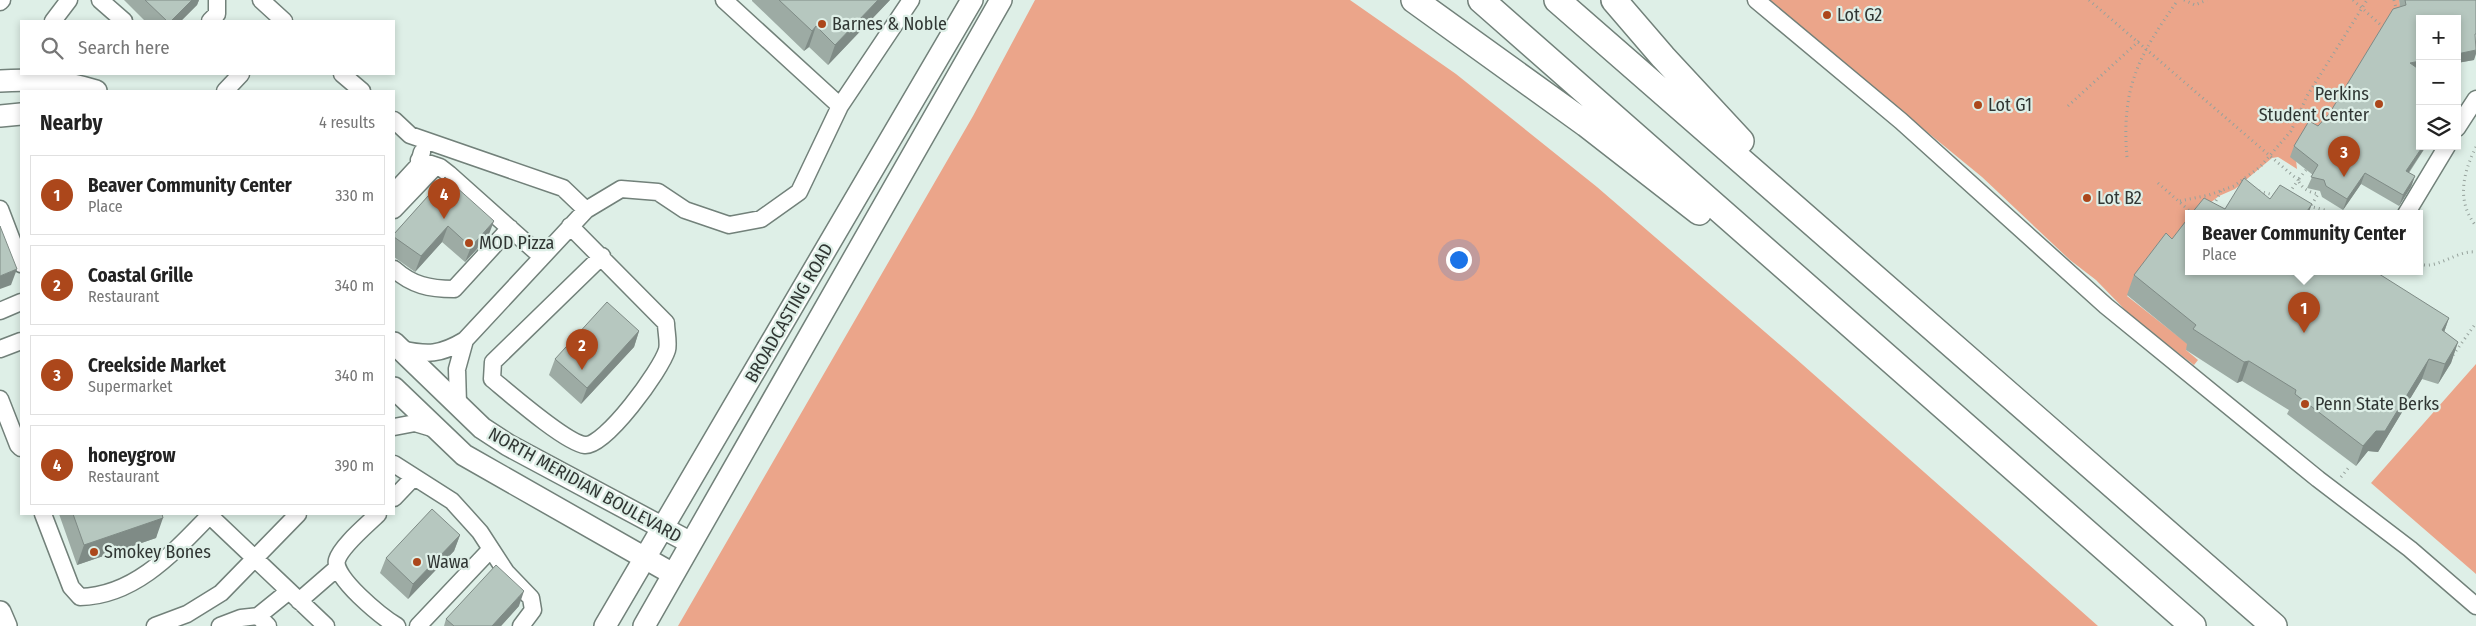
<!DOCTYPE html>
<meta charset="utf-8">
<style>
:root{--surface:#fff;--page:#f2f2f2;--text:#222;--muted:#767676;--line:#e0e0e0;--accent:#ac471b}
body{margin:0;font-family:"Fira Sans Condensed",sans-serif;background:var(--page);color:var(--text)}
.controls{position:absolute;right:15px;top:15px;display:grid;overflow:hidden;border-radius:0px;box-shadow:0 2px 8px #0003}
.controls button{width:45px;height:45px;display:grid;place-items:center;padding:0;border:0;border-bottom:1px solid var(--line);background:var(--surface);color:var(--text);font:25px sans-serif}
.you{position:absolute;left:1458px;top:259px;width:18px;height:18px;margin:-12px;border:4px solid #fff;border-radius:50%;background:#1a73e8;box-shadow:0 0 0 8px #1a73e833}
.badge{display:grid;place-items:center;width:32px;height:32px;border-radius:50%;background:var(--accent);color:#fff;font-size:16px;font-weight:700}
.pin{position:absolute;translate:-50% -41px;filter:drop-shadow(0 1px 2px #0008)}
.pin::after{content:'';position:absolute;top:26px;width:18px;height:15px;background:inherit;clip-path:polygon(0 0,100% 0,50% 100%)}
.popup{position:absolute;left:2185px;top:210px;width:238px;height:65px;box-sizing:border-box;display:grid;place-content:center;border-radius:0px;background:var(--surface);filter:drop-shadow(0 1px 4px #0005);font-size:16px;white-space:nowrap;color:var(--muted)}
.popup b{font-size:19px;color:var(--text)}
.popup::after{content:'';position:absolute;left:50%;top:100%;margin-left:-10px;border:10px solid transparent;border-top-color:var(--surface)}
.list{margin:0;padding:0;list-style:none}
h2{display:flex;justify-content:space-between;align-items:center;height:65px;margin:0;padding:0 20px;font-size:21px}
h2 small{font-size:16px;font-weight:400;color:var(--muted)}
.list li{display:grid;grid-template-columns:32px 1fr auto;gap:15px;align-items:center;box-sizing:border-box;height:80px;margin:0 10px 10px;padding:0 10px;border:1px solid var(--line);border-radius:0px}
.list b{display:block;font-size:19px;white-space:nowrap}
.list p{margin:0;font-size:16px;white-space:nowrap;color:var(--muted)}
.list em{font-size:16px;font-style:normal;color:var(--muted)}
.icon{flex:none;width:28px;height:28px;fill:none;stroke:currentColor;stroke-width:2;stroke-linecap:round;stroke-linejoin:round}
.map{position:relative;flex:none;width:2476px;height:626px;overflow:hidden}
.search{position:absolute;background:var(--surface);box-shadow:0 2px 8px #0003;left:20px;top:20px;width:375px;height:55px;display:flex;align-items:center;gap:12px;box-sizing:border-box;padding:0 18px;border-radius:0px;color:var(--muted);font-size:19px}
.panel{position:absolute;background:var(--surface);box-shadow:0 2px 8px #0003;left:20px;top:90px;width:375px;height:425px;border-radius:0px}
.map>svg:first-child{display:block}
.green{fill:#eba58a}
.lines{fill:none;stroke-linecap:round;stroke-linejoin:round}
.minor-casing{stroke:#72817a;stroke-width:19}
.major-casing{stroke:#72817a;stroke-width:24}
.highway-casing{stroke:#72817a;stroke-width:28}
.path{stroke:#96a29c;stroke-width:3;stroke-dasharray:1 4;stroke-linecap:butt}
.minor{stroke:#fff;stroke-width:16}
.major{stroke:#fff;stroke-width:21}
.highway{stroke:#fff;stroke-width:25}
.wall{fill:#9daba4}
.shaded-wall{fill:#7f8b86}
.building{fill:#b6c7bf;stroke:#7f8b86}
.poi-dot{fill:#ac471b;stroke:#deefe7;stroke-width:2}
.labels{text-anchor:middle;stroke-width:4.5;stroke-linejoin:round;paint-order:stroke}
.poi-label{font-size:18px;fill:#303633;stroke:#deefe7;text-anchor:start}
.street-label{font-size:18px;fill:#303633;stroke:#deefe7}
</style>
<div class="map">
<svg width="2476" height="626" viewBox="0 0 2476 626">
<rect width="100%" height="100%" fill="#deefe7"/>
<path class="green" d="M1035,0H1350L1456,74L1597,187L1794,357L2098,626H678L973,116Z
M1766,0H2399L2402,16L2325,125L2296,160L2297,169L2278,157L2272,158L2235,189L2219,196L2196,214H2189V228L2127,296L2189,345L2186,350L2198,360L2194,365L2136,321L2096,280L2070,260L1982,177Z
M2476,364V574L2371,483Z"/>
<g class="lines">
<defs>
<path id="minor" d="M100,0L124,21
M261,0L284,21
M724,0L840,106
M1756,0L1901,121L2106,306L2318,479L2410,549L2476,606
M0,2L2,0
M53,21L69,0
M210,21L217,14V0
M342,74L362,91
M225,91L241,74
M394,120L410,135L563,188L586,210
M2457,128L2476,99
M419,160L440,167L449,174L542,257
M394,192L418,166L422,152
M0,209L21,264
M394,210L436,166
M2406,214L2447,146
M570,226L666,323C666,331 669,343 667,350C661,370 605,447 585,445C566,443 509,393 492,379L493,362L602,256
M394,269C412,285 429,289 454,289L510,228
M0,311L21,302
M0,349L21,341
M400,349C428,355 440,355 465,340L586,210L621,189L658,192L685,210L729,225L761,219L799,192L840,106L911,0
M0,399L18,445L21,448
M458,404L457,369L465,340
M394,427L415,423L435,429
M394,464L452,501L480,532L506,572L531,598L533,610L521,626
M394,498L414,477
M43,514L71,587L80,597C135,596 174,552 210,515
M208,514L326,626
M378,514C368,524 341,546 337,560C332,577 382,617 397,626
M299,601L337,568
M155,626L187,614L221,593L298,514
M220,626L241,618L258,616
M268,626L258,616L289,591
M418,626L490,550"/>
<path id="major" d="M0,81C34,79 63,81 96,91
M0,116L21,114
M394,343L482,428L508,445L691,543
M394,388L464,455L673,574
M0,612L6,626
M605,626L972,0
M644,626L1001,0"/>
<path id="highway" d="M1414,0L1586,124L1699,212
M1481,0L2193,626
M1557,0L2274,626
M1614,0L1663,57L1741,141"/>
</defs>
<use href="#minor" class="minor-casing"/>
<use href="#major" class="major-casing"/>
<use href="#highway" class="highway-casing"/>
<path class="path" d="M2089,0L2298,180L2288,195
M2184,0L2195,5L2207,0
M2353,0L2384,28
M2394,0L2397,12
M2068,106L2139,41
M2302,110L2323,123
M2476,147C2463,173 2456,201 2476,226
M2127,157C2121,87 2139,55 2178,0
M2306,170L2298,180C2302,189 2309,192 2318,194L2311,206
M2158,183L2193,214
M2259,191L2277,196
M2180,201L2209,195L2234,186L2260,167L2291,131L2307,96L2367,0
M2309,206L2325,210L2333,214
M2209,214L2221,191
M2419,264C2438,270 2456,250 2476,252
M2453,355L2476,323
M2341,477L2350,466"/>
<use href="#minor" class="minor"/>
<use href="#major" class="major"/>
<use href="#highway" class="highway"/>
</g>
<path class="wall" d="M124,0H199L197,5L181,21H145Z
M752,0H890L828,65L809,47L804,51L752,1Z
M2399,0H2476L2474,60L2457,63V19H2420L2425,148L2409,173L2415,176L2411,187L2399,206L2361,184L2343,210L2322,197L2320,191L2307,188L2313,175L2290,157L2294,146L2318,126L2329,114L2400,7Z
M445,177L488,237L465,262L442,242L415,272L394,257V234Z
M2172,239L2449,318L2444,332L2458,342L2451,363L2438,384L2422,379L2378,452L2368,451L2356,466L2287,414L2289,410L2242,381L2237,383L2186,350L2187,344L2127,295L2134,275Z
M639,331L634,347L581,404L549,375L555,359Z
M59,514H162L156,538L77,565Z
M460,535L454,551L408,599L380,573L386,558Z
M519,606L501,626H444L446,619Z"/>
<path class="shaded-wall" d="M192,0H199L197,5L181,21H171Z
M878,0H890L828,65L835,45Z
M816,26L809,47L804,51L812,31Z
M2476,50V54L2474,60L2457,63V54Z
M2420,61V71L2410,63Z
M2423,146H2426L2402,182L2406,171Z
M2365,173L2361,184L2343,210L2347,199Z
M2415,176L2411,187L2399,206L2403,195Z
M2312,204L2308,214H2305Z
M494,221L488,237L465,262L471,247Z
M448,226L442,242L415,272L421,256Z
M17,269L11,285L0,289V276Z
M2449,318L2442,338V330Z
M639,331L634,347L581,404L587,388Z
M2458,342L2451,363L2438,384L2445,364Z
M2429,359L2422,379L2378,452L2368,451L2356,466L2363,446Z
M2249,361L2242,381L2237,383L2244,362Z
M163,518L156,538L77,565L84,545Z
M460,535L454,551L408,599L413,584Z
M524,591L519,606L501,626H492Z"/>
<path class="building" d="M145,0H192L171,21H167Z
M779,0H878L835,45L816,26L812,31Z
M2405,0H2476V34H2475L2476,50L2457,54V19H2420V61L2410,63L2420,70V146H2423L2406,171L2415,176L2403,195L2365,173L2347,199L2326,186L2324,180L2311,177L2318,165L2294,146L2309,121L2318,126L2329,114L2393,9L2406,5Z
M445,177L494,221L471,247L448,226L421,256L394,237V234Z
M2244,178L2270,199L2280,185L2312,204L2305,214H2191L2204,198L2225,209Z
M2189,217V272H2376L2449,318L2442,330L2458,342L2445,364L2429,359L2385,431H2376L2363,446L2295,394L2296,390L2249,361L2244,362L2193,329L2196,325L2134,275L2166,233L2172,239Z
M0,226L17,269L0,276Z
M607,302L639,331L587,388L555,359Z
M432,509L460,535L413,584L386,558Z
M73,514H162L163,518L84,545Z
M496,565L524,591L492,626H454L446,619Z"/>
<g class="poi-dot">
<circle cx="1827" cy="15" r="5"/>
<circle cx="822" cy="24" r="5"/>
<circle cx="2379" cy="104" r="5"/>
<circle cx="1978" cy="105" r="5"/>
<circle cx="2087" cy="198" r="5"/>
<circle cx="469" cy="243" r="5"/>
<circle cx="2305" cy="404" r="5"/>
<circle cx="94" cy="552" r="5"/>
<circle cx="417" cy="562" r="5"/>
</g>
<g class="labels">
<g class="poi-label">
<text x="1837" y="21">Lot G2</text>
<text x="832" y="30">Barnes &amp; Noble</text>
<text x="2369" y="100" text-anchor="end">Perkins<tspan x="2369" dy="21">Student Center</tspan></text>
<text x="1988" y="111">Lot G1</text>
<text x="2097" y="204">Lot B2</text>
<text x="479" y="249">MOD Pizza</text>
<text x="2315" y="410">Penn State Berks</text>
<text x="104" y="558">Smokey Bones</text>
<text x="427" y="568">Wawa</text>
</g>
<g class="street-label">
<text transform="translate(789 313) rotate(-60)" y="6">BROADCASTING ROAD</text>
<text transform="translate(585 485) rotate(29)" y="6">NORTH MERIDIAN BOULEVARD</text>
</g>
</g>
</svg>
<div class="controls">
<button>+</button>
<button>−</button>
<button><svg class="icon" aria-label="layers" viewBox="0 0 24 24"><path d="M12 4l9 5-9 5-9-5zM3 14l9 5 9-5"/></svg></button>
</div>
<div class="you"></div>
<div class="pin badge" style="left:2304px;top:333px">1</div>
<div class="popup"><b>Beaver Community Center</b>Place</div>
<div class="pin badge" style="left:582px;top:370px">2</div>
<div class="pin badge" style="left:2344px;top:177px">3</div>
<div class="pin badge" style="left:444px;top:219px">4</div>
<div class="search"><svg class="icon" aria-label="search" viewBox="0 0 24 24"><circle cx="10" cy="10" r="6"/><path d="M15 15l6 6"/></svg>Search here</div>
<section class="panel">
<h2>Nearby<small>4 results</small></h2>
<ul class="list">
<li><span class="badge">1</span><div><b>Beaver Community Center</b><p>Place</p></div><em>330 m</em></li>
<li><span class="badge">2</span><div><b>Coastal Grille</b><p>Restaurant</p></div><em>340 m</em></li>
<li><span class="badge">3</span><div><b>Creekside Market</b><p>Supermarket</p></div><em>340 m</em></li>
<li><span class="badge">4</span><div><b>honeygrow</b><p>Restaurant</p></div><em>390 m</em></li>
</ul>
</section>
</div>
